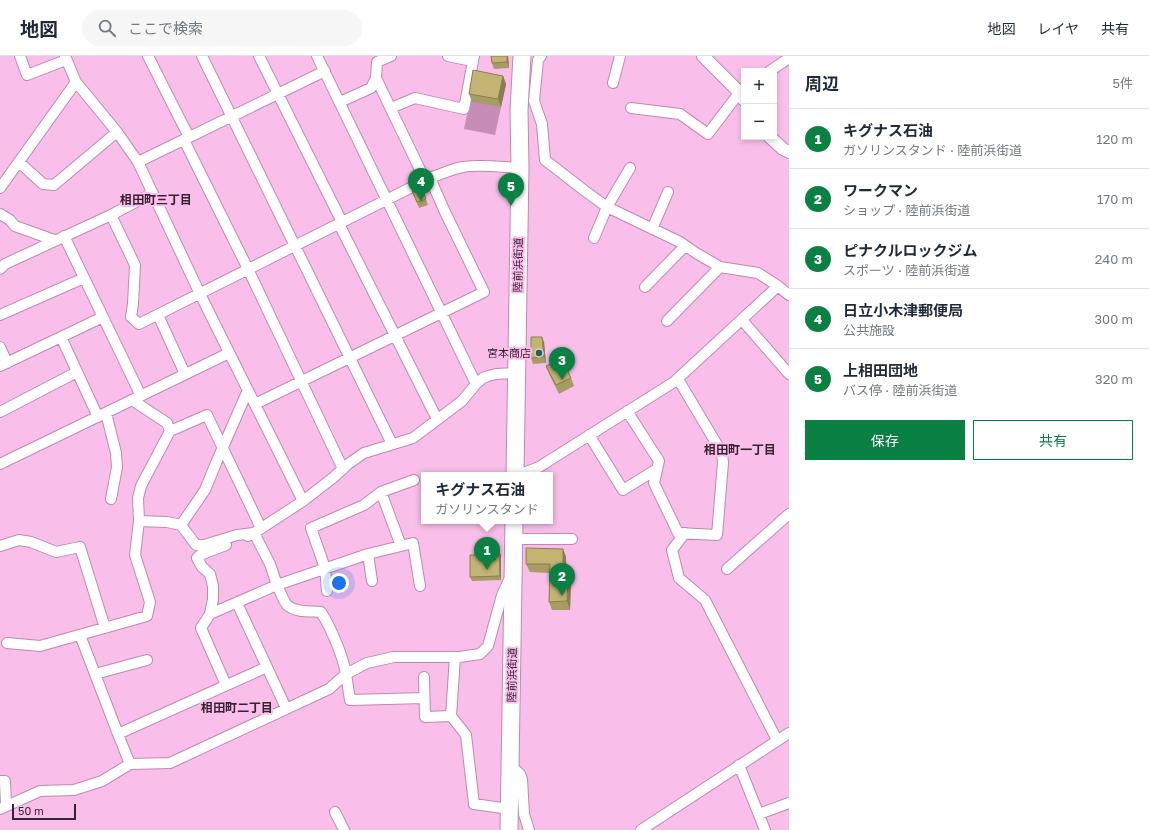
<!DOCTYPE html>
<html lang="ja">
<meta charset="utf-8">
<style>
:root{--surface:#fff;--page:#f6f6f7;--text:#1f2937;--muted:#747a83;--line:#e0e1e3;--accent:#0b8043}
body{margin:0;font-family:"Golos Text","Noto Sans JP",sans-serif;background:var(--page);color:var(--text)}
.controls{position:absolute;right:12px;top:12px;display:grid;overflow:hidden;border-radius:0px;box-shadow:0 2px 6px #0003}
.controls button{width:36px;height:36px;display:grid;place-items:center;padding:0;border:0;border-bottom:1px solid var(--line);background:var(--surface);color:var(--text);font:20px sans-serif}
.scale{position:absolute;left:12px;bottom:10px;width:64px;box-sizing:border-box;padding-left:4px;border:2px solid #382232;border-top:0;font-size:11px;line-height:14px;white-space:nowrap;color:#382232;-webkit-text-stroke:3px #f9bfea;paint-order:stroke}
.you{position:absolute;left:339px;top:527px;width:14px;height:14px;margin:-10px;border:3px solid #fff;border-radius:50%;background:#1a73e8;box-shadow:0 0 0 6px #1a73e833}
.badge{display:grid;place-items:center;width:26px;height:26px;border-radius:50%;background:var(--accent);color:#fff;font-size:13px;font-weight:700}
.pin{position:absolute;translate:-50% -33px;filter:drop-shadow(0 1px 2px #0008)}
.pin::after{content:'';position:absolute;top:21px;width:14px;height:12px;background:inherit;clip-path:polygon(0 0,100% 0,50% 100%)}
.popup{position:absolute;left:421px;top:416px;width:132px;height:52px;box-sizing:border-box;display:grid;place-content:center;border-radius:0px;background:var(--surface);filter:drop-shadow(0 1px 3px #0005);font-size:13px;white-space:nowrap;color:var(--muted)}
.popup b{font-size:15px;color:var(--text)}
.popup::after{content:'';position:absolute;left:50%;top:100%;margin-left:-8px;border:8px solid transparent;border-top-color:var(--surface)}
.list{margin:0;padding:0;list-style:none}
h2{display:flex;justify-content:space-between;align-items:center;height:52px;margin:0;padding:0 16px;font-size:17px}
h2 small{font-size:13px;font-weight:400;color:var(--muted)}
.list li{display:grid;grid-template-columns:26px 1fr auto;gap:12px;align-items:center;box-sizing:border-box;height:60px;padding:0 16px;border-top:1px solid var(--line)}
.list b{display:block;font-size:15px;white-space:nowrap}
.list p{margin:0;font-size:13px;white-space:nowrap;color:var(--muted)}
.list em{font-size:13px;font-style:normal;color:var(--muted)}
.actions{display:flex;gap:8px;padding:12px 16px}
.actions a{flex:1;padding:9px 0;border:1px solid var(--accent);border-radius:0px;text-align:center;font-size:14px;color:var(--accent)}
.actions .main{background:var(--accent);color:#fff}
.icon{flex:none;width:22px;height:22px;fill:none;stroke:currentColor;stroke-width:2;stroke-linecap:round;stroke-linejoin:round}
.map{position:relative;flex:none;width:789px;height:774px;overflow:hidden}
header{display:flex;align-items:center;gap:24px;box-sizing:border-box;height:56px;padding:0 20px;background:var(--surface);border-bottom:1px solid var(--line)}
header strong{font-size:19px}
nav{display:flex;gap:22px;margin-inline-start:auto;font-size:14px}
.search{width:280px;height:36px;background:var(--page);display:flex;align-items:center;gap:10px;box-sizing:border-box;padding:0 14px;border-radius:22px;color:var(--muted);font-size:15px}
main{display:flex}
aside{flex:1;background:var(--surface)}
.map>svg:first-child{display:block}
.pitch{fill:#c78db8}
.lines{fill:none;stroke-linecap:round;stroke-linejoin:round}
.minor-casing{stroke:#be89b1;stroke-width:12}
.tertiary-casing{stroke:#be89b1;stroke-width:14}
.trunk-casing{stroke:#be89b1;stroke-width:19}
.minor{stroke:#fff;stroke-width:10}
.tertiary{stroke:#fff;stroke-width:12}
.trunk{stroke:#fff;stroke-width:17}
.wall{fill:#a99b64}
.shaded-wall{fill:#897e51}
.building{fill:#c4b474;stroke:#897e51}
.poi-dot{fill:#126d41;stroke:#f9bfea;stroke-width:1.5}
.labels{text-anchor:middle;stroke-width:4;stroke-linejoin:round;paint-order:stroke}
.street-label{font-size:11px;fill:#382232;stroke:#f9bfea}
.poi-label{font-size:11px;fill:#382232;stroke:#f9bfea;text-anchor:end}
.neighbourhood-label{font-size:12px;font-weight:bold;fill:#382232;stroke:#f9bfea}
</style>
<header>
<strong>地図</strong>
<div class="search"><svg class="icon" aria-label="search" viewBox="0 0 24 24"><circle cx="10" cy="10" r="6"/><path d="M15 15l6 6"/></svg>ここで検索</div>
<nav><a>地図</a><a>レイヤ</a><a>共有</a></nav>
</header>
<main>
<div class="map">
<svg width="789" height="774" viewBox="0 0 789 774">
<rect width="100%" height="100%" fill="#f9bfea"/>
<path class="pitch" d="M475,22L506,28L495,79L464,73Z"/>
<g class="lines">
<defs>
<path id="minor" d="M20,0L27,19L66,4
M65,0L76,26L117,76L138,106L200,238L303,445
M148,0L189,81
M202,0L392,388
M259,0L342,166
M317,0L476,328
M448,0L472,5
M541,0L538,4L534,45L542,68L545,104L585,135L607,151L680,186L696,197L720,211L758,217L778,230L789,239
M770,15L789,2
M376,22L425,124
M613,27L620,0
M340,46L371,32L376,22L377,6L391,0
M391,52L415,42L464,53L474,0
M631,52L680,58L708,78L739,37L744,33
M184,84L248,213L343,413
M19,106L43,128L54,129L117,76
M138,106L325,15
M0,132L76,26
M0,158L10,164L15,170L54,184
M111,159L135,209L133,248L131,261L139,268L430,122C441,118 452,113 463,111C481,108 501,111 520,112
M339,168L437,363
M652,173L668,136
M64,180L141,340
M594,182L607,151L630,112
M0,213L5,208L111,159L153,137
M645,231L685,190
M0,259L84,222
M158,259L185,318
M742,264L789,318
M667,265L720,211
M61,281L98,361
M0,291L7,307
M0,310L103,261
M248,334L216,407L205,434L181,469L196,489H204L237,479L254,477L303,445L334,421L348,408L364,397L413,382L462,345L476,328L483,322L488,320L496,318L516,317
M132,344L167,367L170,375L207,359L261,472
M255,348L484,236L445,156L430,122
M627,355L659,405L654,427L678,477L717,479L723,407L722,397L678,323
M0,356L77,316
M106,357L116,397L117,411L111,443
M589,379L623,434L657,413
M0,408L229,297
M515,418L526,416L539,411L674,326L778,230
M139,465L167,466L181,469
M685,477L672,494L679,522L705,544L777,684
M248,480L254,477L270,508L277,529L368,498L401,490L381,436L414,424
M514,483H572
M0,490L19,484L31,486L56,496L80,491L105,572
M401,490L413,487L420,530
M368,498L372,525
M727,513L789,458
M327,535L325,512L311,472L364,449L381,436
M237,547L286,652
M210,558L213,543V530L210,518L202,511L197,502L200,499L226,489
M80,579L118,678L267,611
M7,587L40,590L147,560L150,546L135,499L139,465L138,442L141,430L170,375
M95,618L147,604
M424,621L425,661L451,660L455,601
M424,642L350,644L346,618L367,607L394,601H459L480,598L488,590L502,539L510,522
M451,660L466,679L474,748L510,753
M118,678L130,708L170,707L329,633L346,618C343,600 331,572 321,556C311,555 296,557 287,549C283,544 280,535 277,529L210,558L201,572L226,629
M510,709L520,718L522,723L524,758L529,774
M739,709L765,774
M0,725H5L6,750
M0,753L40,735L74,734L102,725L130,708
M335,756L344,774
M759,758L789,747
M641,774L789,677"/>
<path id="tertiary" d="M703,0L736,33L744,44
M770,81L783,93L789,96"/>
<path id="trunk" d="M515,419L520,112L519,54L522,0
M509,774L514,465"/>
</defs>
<use href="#minor" class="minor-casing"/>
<use href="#tertiary" class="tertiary-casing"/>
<use href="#trunk" class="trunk-casing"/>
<use href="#minor" class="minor"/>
<use href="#tertiary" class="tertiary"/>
<use href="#trunk" class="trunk"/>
</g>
<path class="wall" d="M508,0L509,12L494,13L492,7Z
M503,20L506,28L501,51L472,46L469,38Z
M412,135H423L428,149L419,152Z
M544,286L546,307L533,308L531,302Z
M546,310L571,322L574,330L559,338L549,318Z
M563,493L566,501V518L571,527L570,554H552L549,546V517L530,516L526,508Z
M501,499V524L472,525L470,521Z"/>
<path class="shaded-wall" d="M507,0H508L509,12L507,6Z
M503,20L506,28L501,51L498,43Z
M542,281L544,286L546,307L544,301Z
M563,493L566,501L567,527L563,518Z
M499,495L501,499V524L500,520Z
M568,518L571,527L570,554L567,545Z"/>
<path class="building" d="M491,0H507V6L492,7Z
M473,14L503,20L498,43L469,38Z
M420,133L421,136L423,135L426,143L417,146L412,135Z
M531,281H542L544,301L531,302Z
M562,303L571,322L556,329L546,310Z
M526,492L563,493V518H568L567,545L549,546L550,508H526Z
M499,495L500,520L470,521V499H475V496Z"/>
<circle class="poi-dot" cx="539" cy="297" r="4"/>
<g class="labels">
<g class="street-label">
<text transform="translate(518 209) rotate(-89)" y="4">陸前浜街道</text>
<text transform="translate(512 619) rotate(-89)" y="4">陸前浜街道</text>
</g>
<g class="poi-label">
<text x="531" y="301">宮本商店</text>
</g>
<g class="neighbourhood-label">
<text x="156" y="148">相田町三丁目</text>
<text x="740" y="398">相田町一丁目</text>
<text x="237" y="656">相田町二丁目</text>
</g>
</g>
</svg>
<div class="controls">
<button>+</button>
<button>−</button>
</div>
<div class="scale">50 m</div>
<div class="you"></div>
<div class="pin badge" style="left:487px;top:514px">1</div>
<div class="popup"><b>キグナス石油</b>ガソリンスタンド</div>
<div class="pin badge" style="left:562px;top:540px">2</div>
<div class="pin badge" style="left:562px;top:324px">3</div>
<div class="pin badge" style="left:421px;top:145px">4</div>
<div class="pin badge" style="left:511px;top:150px">5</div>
</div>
<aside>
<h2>周辺<small>5件</small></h2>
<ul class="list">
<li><span class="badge">1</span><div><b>キグナス石油</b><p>ガソリンスタンド · 陸前浜街道</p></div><em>120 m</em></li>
<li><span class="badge">2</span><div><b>ワークマン</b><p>ショップ · 陸前浜街道</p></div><em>170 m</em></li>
<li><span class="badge">3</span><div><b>ピナクルロックジム</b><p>スポーツ · 陸前浜街道</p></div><em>240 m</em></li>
<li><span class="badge">4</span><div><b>日立小木津郵便局</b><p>公共施設</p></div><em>300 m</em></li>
<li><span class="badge">5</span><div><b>上相田団地</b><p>バス停 · 陸前浜街道</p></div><em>320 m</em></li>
</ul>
<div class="actions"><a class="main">保存</a><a>共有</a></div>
</aside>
</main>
